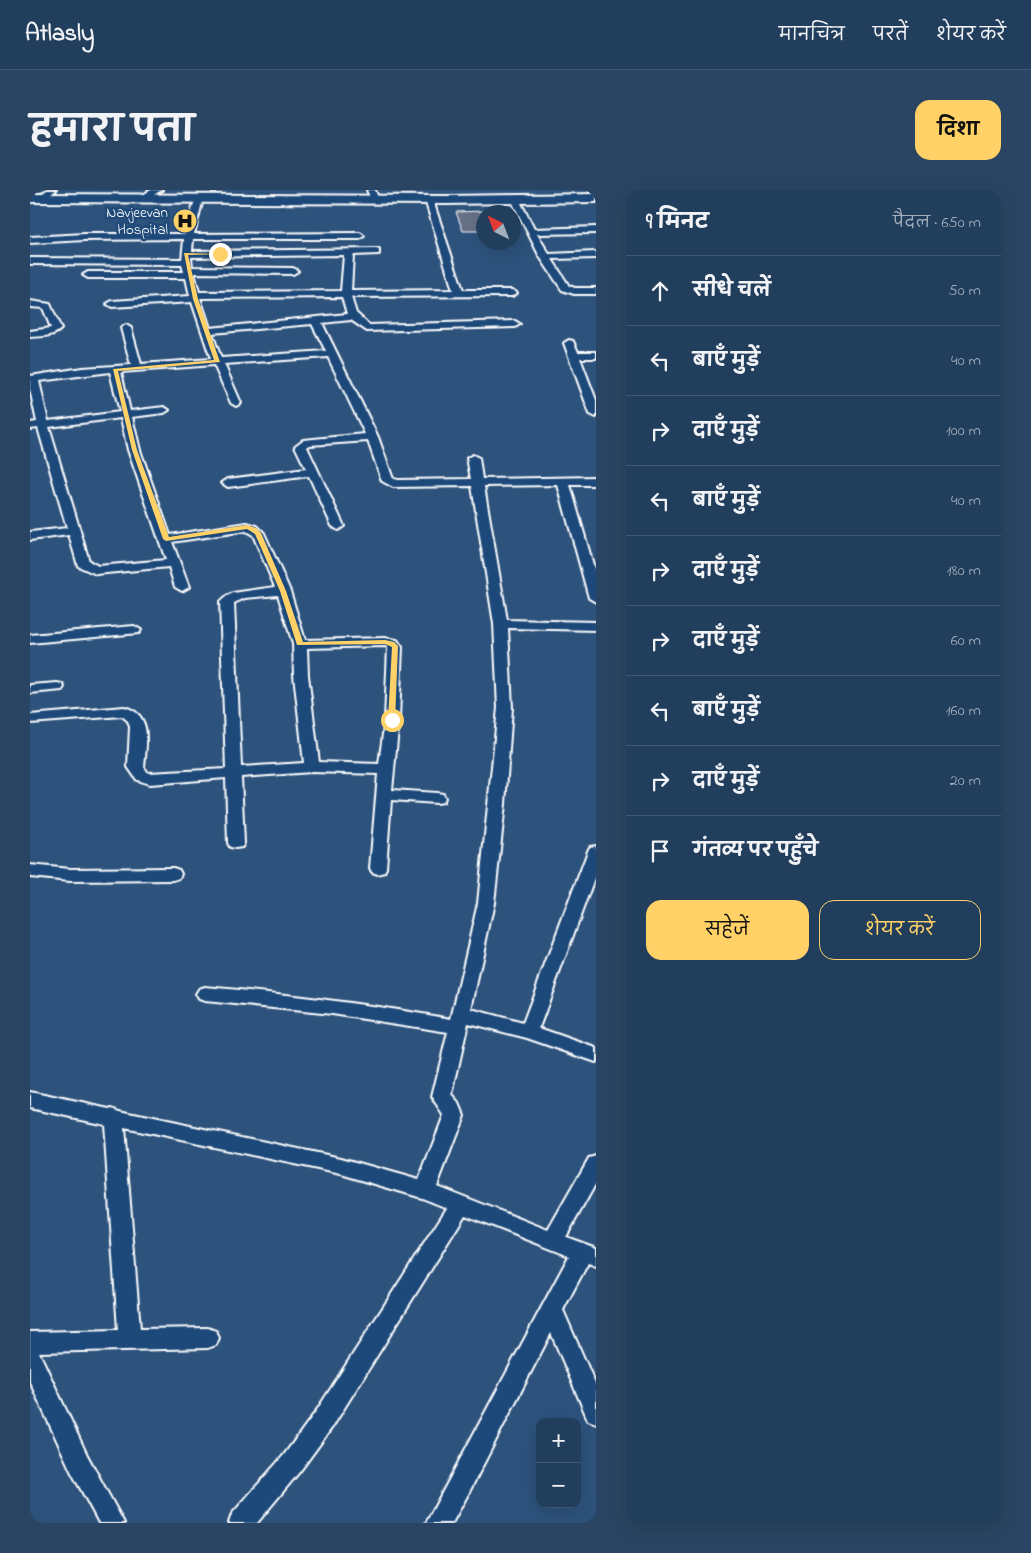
<!DOCTYPE html>
<html lang="hi">
<meta charset="utf-8">
<style>
:root{--surface:#223e5d;--page:#2a4563;--text:#f1f3f6;--muted:#a2aebc;--line:#3f5772;--accent:#ffd166}
body{margin:0;font-family:"Indie Flower","Playpen Sans Deva",sans-serif;background:var(--page);color:var(--text)}
.controls{position:absolute;right:15px;bottom:15px;display:grid;overflow:hidden;border-radius:10px;box-shadow:0 5px 20px #0002}
.controls button{width:45px;height:45px;display:grid;place-items:center;padding:0;border:0;border-bottom:1px solid var(--line);background:var(--surface);color:var(--text);font:25px sans-serif}
.compass{position:absolute;left:446px;top:15px;width:45px;height:45px;border-radius:50%;background:var(--surface);box-shadow:0 5px 20px #0002;rotate:318deg}
.stop{position:absolute;width:15px;height:15px;margin:-11px;border:4px solid #ffd166;border-radius:50%;background:#fff}
.stop.end{background:#ffd166;border-color:#fff;box-shadow:0 1px 5px #0008}
.list{margin:0;padding:0;list-style:none}
h2{display:flex;justify-content:space-between;align-items:center;height:65px;margin:0;padding:0 20px;font-size:21px}
h2 small{font-size:16px;font-weight:400;color:var(--muted)}
.list li{display:grid;grid-template-columns:32px 1fr auto;gap:15px;align-items:center;box-sizing:border-box;height:70px;padding:0 20px;border-top:1px solid var(--line)}
.list b{display:block;font-size:19px;white-space:nowrap}
.list em{font-size:16px;font-style:normal;color:var(--muted)}
.actions{display:flex;gap:10px;padding:15px 20px}
.actions a{flex:1;padding:11px 0;border:1px solid var(--accent);border-radius:15px;text-align:center;font-size:18px;color:var(--accent)}
.actions .main{background:var(--accent);color:#111}
.icon{flex:none;width:28px;height:28px;fill:none;stroke:currentColor;stroke-width:2;stroke-linecap:round;stroke-linejoin:round}
.map{position:relative;flex:none;width:566px;height:1333px;overflow:hidden;border-radius:15px}
header{display:flex;align-items:center;gap:30px;box-sizing:border-box;height:70px;padding:0 25px;background:var(--surface);border-bottom:1px solid var(--line)}
header strong{font-size:24px}
nav{display:flex;gap:28px;margin-inline-start:auto;font-size:18px}
.intro{display:flex;align-items:center;justify-content:space-between;box-sizing:border-box;height:120px;padding:0 30px}
h1{margin:0;font-size:35px}
.button{padding:12px 22px;border-radius:15px;background:var(--accent);color:#111;font-size:18px;font-weight:700}
main{display:flex;gap:30px;padding:0 30px}
aside{flex:1;background:var(--surface);border-radius:15px;box-shadow:0 5px 20px #0002}
.map>svg:first-child{display:block}
.building{fill:#667086;stroke:#fff}
.lines{fill:none;stroke-linecap:round;stroke-linejoin:round}
.street-casing{stroke:#fff;stroke-width:4}
.secondary-casing{stroke:#fff;stroke-width:4}
.street{fill:#1f4a7a;fill-rule:evenodd}
.secondary{fill:#1f4a7a;fill-rule:evenodd}
.route{fill:#ffd166}
.labels{text-anchor:middle;stroke-width:5;stroke-linejoin:round;paint-order:stroke}
.far-poi-label{font-size:15px;fill:#fff;stroke:#1f4a7a;text-anchor:end}
</style>
<header>
<strong>Atlasly</strong>
<nav><a>मानचित्र</a><a>परतें</a><a>शेयर करें</a></nav>
</header>
<div class="intro"><h1>हमारा पता</h1><a class="button">दिशा</a></div>
<main>
<div class="map">
<svg width="566" height="1333" viewBox="0 0 566 1333">
<rect width="100%" height="100%" fill="#2d527c"/>
<filter id="ink" filterUnits="userSpaceOnUse"><feTurbulence type="fractalNoise" baseFrequency=".02" numOctaves="2"/><feDisplacementMap in="SourceGraphic" scale="10" xChannelSelector="R" yChannelSelector="G"/><feConvolveMatrix kernelMatrix="1 2 1 2 8 2 1 2 1" color-interpolation-filters="sRGB"/></filter>
<g filter="url(#ink)">
<path class="building" d="M454,21V41H433L426,22Z"/>
<g class="lines">
<defs>
<path id="street" d="M17,0H26L13,11H7V7Z
M121,0H132L113,11L106,9Z
M337,0H345L349,10L348,12H342Z
M560,0H566V5Z
M168,10L172,13L164,44L330,43L334,46L330,49H163L162,61L346,59L349,60V64L323,65L321,101L423,100L396,13L403,11L433,100H482L487,103L482,106L321,107L326,123L339,135L485,131L490,134L485,137L337,141L321,130L292,133L348,247L363,289L368,290L441,289L437,268L443,265L449,268L452,289L566,287V295H540L566,385V412L559,408L528,295L454,296L477,430L566,432V440L478,438L482,518L475,614L464,713L441,819L493,833L558,661L560,657L566,656V683L509,838L566,858V872L497,848L438,833L422,905L429,913L434,925L407,996L518,1040L559,968L566,966V993L536,1047L566,1058V1076L558,1073L533,1120L566,1196V1233L558,1230L521,1143L437,1306L422,1333H396L539,1066L435,1025L303,1236L270,1281L227,1333H199L202,1324L254,1265L287,1220L417,1018L392,1008L311,984L94,938L110,1139L178,1138L186,1141L189,1148L186,1155L178,1158L9,1162L57,1265L94,1333H69L41,1281L0,1192V1142L88,1140L74,934L0,918V902L80,919L83,918L90,921L311,968L389,990L414,925L402,907L418,842L302,824L175,811L169,809L166,804L169,799L175,797C257,804 339,814 421,829L448,713L468,518L464,434L442,296L363,297L352,291L338,251L280,255L277,257L314,336L308,340L302,336L279,286L198,297L192,293L198,289L276,279L265,256L273,250L335,244L298,167L194,174L211,213L206,216L201,213L184,175L91,182L100,221L134,217L139,220L134,223L102,227L110,260L140,345L217,333L227,336L234,343L260,401L275,450L355,448L367,450L372,457L369,529L362,600L407,603L413,604L415,608L413,612L407,613L361,610L356,678L354,682L348,684L342,682L340,678L348,584L282,582L211,587L214,653L212,657L206,658L200,657L198,653L196,588L120,594L107,590L98,577L100,537L98,531L92,526L0,533V525L94,517C123,524 116,554 114,577L118,583L196,579L190,412L197,406L203,403L245,397L223,345L216,341L142,352L159,397L152,401L145,397L139,377L66,384L48,376L39,345L0,350V342L37,338L8,238L0,239V233L7,232L0,199V186L52,178L101,175L91,138L96,135L101,138L111,174L181,169L162,112L82,117L77,114L82,111L160,106L156,88H58L53,85L58,82H154L152,75L0,74V68L152,69L154,49L55,50L0,53V47L55,44H155L164,13ZM314,65L311,101L169,102L164,83L263,84L268,81L263,78L162,77L161,67ZM312,107L317,124L180,138L170,108ZM282,134L296,161L191,168L182,143ZM80,182L90,222L18,231L9,191ZM91,228L98,260L136,370L68,376L59,371L19,237ZM248,405L263,454L264,485L274,573L211,577L204,413L215,408ZM355,456L358,457L355,529L349,574L289,572L278,485L277,458Z
M487,10L491,13L504,39L566,37V43L507,44L519,64L566,62V68L522,69L539,96L545,98H566V104H544L532,100L510,67L483,13Z
M0,111L20,114L31,139C23,147 11,146 0,147V141L21,138L13,118L0,117Z
M539,150L543,151L548,162H566V168H550L566,210V227L560,224L534,153Z
M104,436L111,440L109,443L0,453V445Z
M27,493L32,494L34,497L32,500L0,503V495Z
M0,675L40,679L143,678L149,680L151,684L149,688L143,690L40,691L0,687Z"/>
<path id="secondary" d="M0,4L415,6L566,4V12L415,14L0,12Z"/>
</defs>
<use href="#street" class="street-casing"/>
<use href="#secondary" class="secondary-casing"/>
<use href="#street" class="street"/>
<use href="#secondary" class="secondary"/>
</g>
</g>
<path class="route" d="M154,63L193,64L158,65L168,109L190,172L88,181L107,260L139,347L217,335L226,338L231,343L256,401L273,452L355,450L364,452L368,456L365,531L358,530L362,457L355,454L267,455L250,401L225,344L217,339L136,351L133,349L102,260L83,179L184,170L163,109Z"/>
<defs>
<symbol id="hospital-disc" viewBox="-11 -11 22 22"><circle r="9.5" fill="#ffd166" stroke="#1f4a7a"/><path d="M-5-5h3v3.5h4V-5h3V5h-3V1.5h-4V5h-3Z" fill="#111"/></symbol>
</defs>
<g fill-rule="evenodd">
<use href="#hospital-disc" x="141" y="17" width="28" height="28"/>
</g>
<g class="labels">
<g class="far-poi-label">
<text x="138" y="27">Navjeevan<tspan x="138" dy="17">Hospital</tspan></text>
</g>
</g>
</svg>
<div class="controls">
<button>+</button>
<button>−</button>
</div>
<svg class="compass" viewBox="-18 -18 36 36"><path d="M0-13l5 13h-10z" fill="#e53935"/><path d="M0 13l5-13h-10z" fill="#a2aebc"/></svg>
<div class="stop" style="left:362px;top:530px"></div>
<div class="stop end" style="left:190px;top:64px"></div>
</div>
<aside>
<h2>9 मिनट<small>पैदल · 650 m</small></h2>
<ul class="list">
<li><svg class="icon" aria-label="ahead" viewBox="0 0 24 24"><path d="M12 20V5M6 11l6-6 6 6"/></svg><div><b>सीधे चलें</b></div><em>50 m</em></li>
<li><svg class="icon" aria-label="left" viewBox="0 0 24 24"><path d="M17 20v-9H6M10 6l-5 5 5 5"/></svg><div><b>बाएँ मुड़ें</b></div><em>40 m</em></li>
<li><svg class="icon" aria-label="right" viewBox="0 0 24 24"><path d="M7 20v-9h11M14 6l5 5-5 5"/></svg><div><b>दाएँ मुड़ें</b></div><em>100 m</em></li>
<li><svg class="icon" aria-label="left" viewBox="0 0 24 24"><path d="M17 20v-9H6M10 6l-5 5 5 5"/></svg><div><b>बाएँ मुड़ें</b></div><em>40 m</em></li>
<li><svg class="icon" aria-label="right" viewBox="0 0 24 24"><path d="M7 20v-9h11M14 6l5 5-5 5"/></svg><div><b>दाएँ मुड़ें</b></div><em>180 m</em></li>
<li><svg class="icon" aria-label="right" viewBox="0 0 24 24"><path d="M7 20v-9h11M14 6l5 5-5 5"/></svg><div><b>दाएँ मुड़ें</b></div><em>60 m</em></li>
<li><svg class="icon" aria-label="left" viewBox="0 0 24 24"><path d="M17 20v-9H6M10 6l-5 5 5 5"/></svg><div><b>बाएँ मुड़ें</b></div><em>160 m</em></li>
<li><svg class="icon" aria-label="right" viewBox="0 0 24 24"><path d="M7 20v-9h11M14 6l5 5-5 5"/></svg><div><b>दाएँ मुड़ें</b></div><em>20 m</em></li>
<li><svg class="icon" aria-label="arrive" viewBox="0 0 24 24"><path d="M6 21V4h12l-3 4 3 4H6"/></svg><div><b>गंतव्य पर पहुँचे</b></div></li>
</ul>
<div class="actions"><a class="main">सहेजें</a><a>शेयर करें</a></div>
</aside>
</main>
